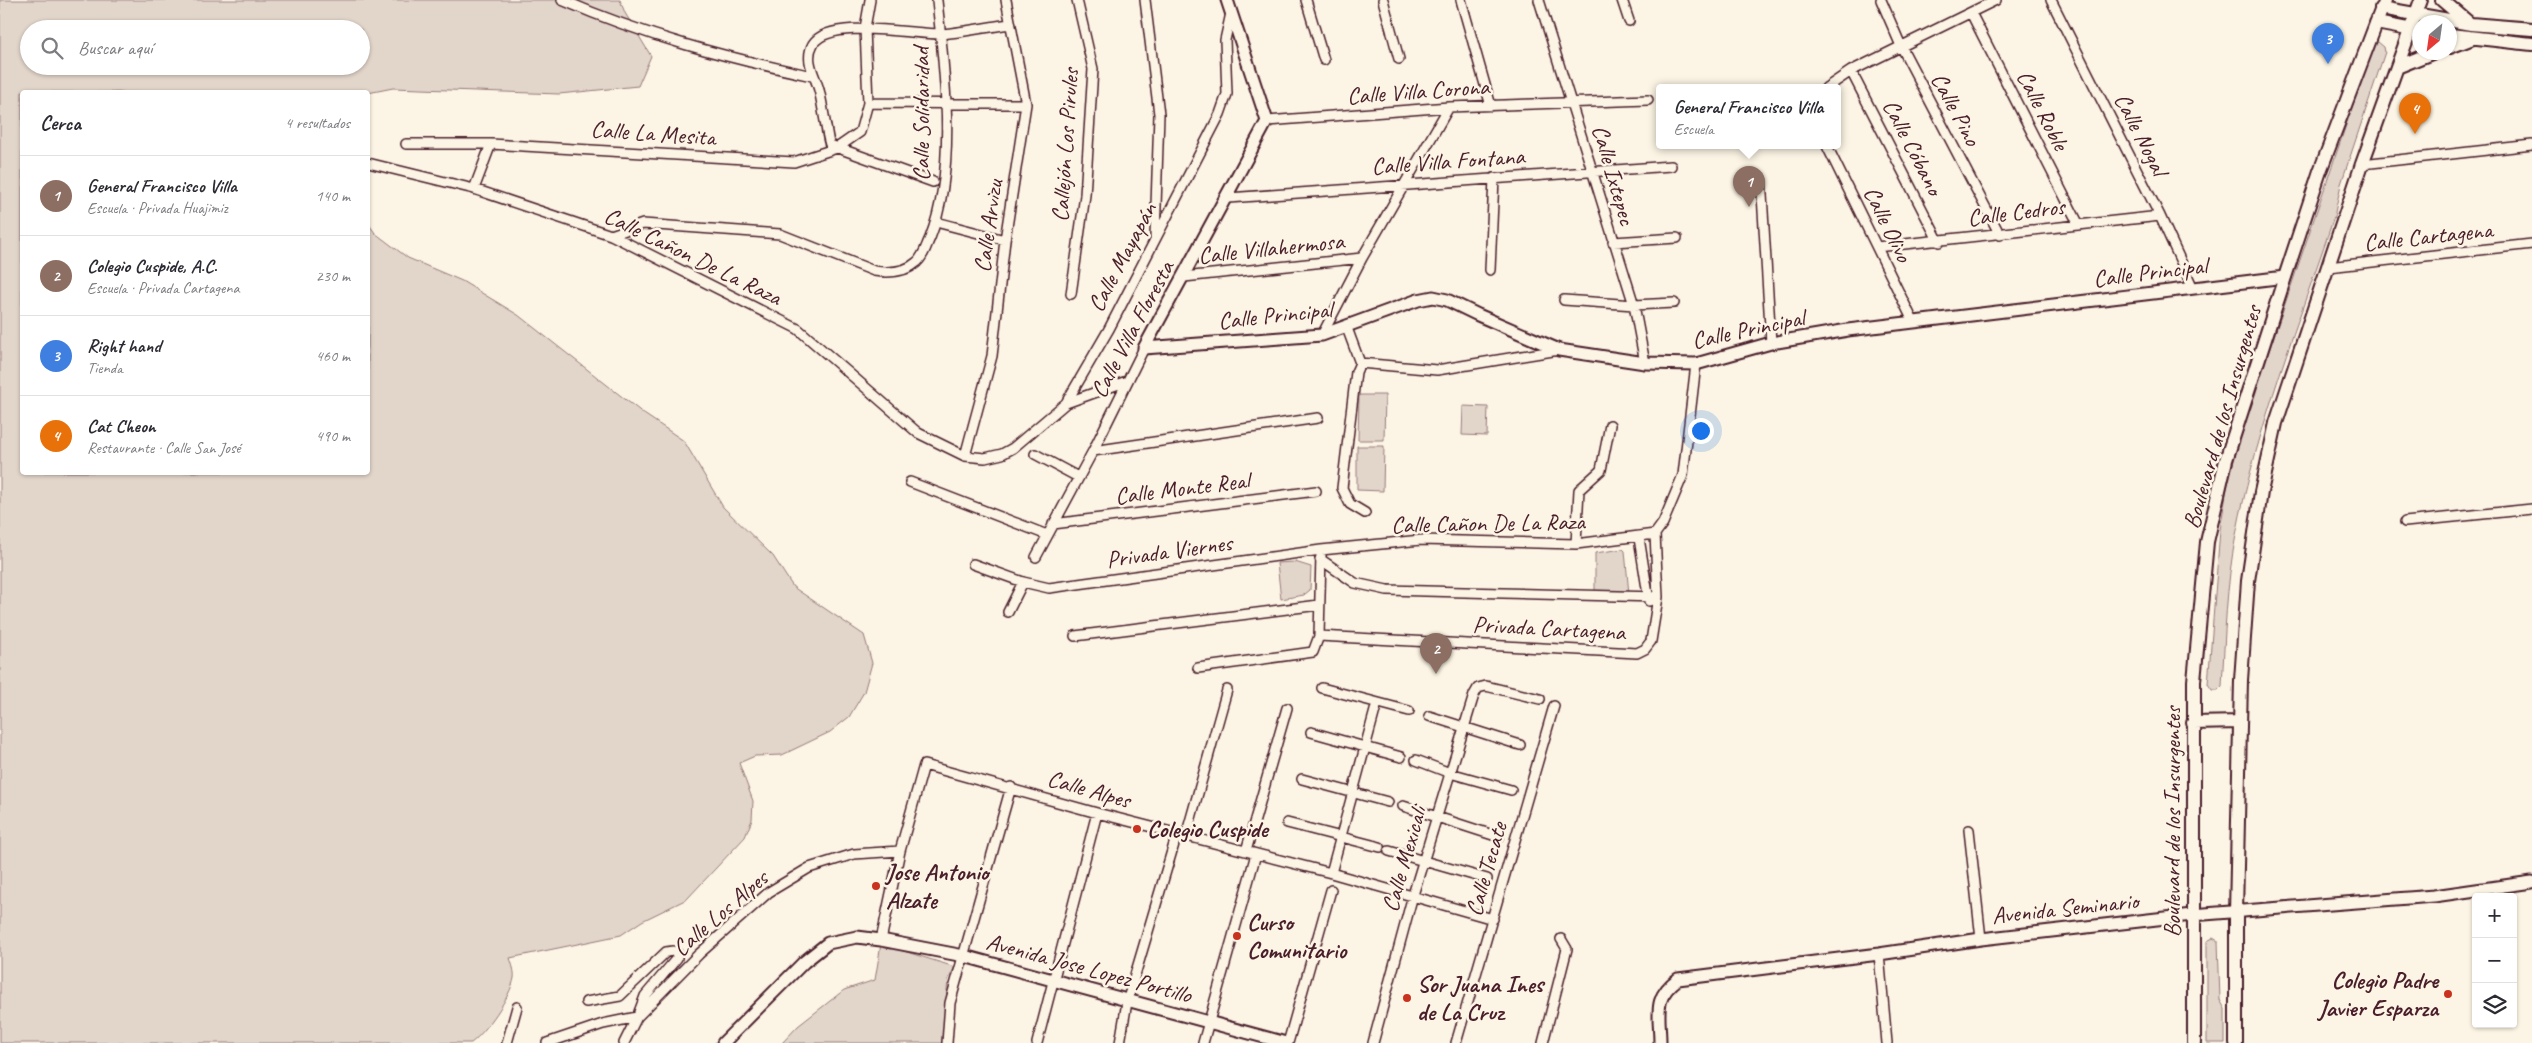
<!DOCTYPE html>
<html lang="es">
<meta charset="utf-8">
<style>
:root{--surface:#fff;--page:#f2f2f3;--text:#2b2b33;--muted:#7c7c81;--line:#e1e1e2;--accent:#0b8043}
body{margin:0;font-family:Caveat,sans-serif;background:var(--page);color:var(--text)}
.controls{position:absolute;right:15px;bottom:15px;display:grid;overflow:hidden;border-radius:5px;box-shadow:0 1px 4px #0004}
.controls button{width:45px;height:45px;display:grid;place-items:center;padding:0;border:0;border-bottom:1px solid var(--line);background:var(--surface);color:var(--text);font:25px sans-serif}
.compass{position:absolute;left:2412px;top:15px;width:45px;height:45px;border-radius:50%;background:var(--surface);box-shadow:0 1px 4px #0004;rotate:209deg}
.you{position:absolute;left:1700px;top:430px;width:18px;height:18px;margin:-12px;border:4px solid #fff;border-radius:50%;background:#1a73e8;box-shadow:0 0 0 8px #1a73e833}
.badge{display:grid;place-items:center;width:32px;height:32px;border-radius:50%;background:var(--accent);color:#fff;font-size:16px;font-weight:700}
.pin{position:absolute;translate:-50% -41px;filter:drop-shadow(0 1px 2px #0008)}
.pin::after{content:'';position:absolute;top:26px;width:18px;height:15px;background:inherit;clip-path:polygon(0 0,100% 0,50% 100%)}
.popup{position:absolute;left:1656px;top:84px;width:185px;height:65px;box-sizing:border-box;display:grid;place-content:center;border-radius:5px;background:var(--surface);filter:drop-shadow(0 1px 4px #0005);font-size:16px;white-space:nowrap;color:var(--muted)}
.popup b{font-size:19px;color:var(--text)}
.popup::after{content:'';position:absolute;left:50%;top:100%;margin-left:-10px;border:10px solid transparent;border-top-color:var(--surface)}
.list{margin:0;padding:0;list-style:none}
h2{display:flex;justify-content:space-between;align-items:center;height:65px;margin:0;padding:0 20px;font-size:21px}
h2 small{font-size:16px;font-weight:400;color:var(--muted)}
.list li{display:grid;grid-template-columns:32px 1fr auto;gap:15px;align-items:center;box-sizing:border-box;height:80px;padding:0 20px;border-top:1px solid var(--line)}
.list b{display:block;font-size:19px;white-space:nowrap}
.list p{margin:0;font-size:16px;white-space:nowrap;color:var(--muted)}
.list em{font-size:16px;font-style:normal;color:var(--muted)}
.icon{flex:none;width:28px;height:28px;fill:none;stroke:currentColor;stroke-width:2;stroke-linecap:round;stroke-linejoin:round}
.map{position:relative;flex:none;width:2532px;height:1043px;overflow:hidden}
.search{position:absolute;background:var(--surface);box-shadow:0 1px 4px #0004;left:20px;top:20px;width:350px;height:55px;display:flex;align-items:center;gap:12px;box-sizing:border-box;padding:0 18px;border-radius:28px;color:var(--muted);font-size:19px}
.panel{position:absolute;background:var(--surface);box-shadow:0 1px 4px #0004;left:20px;top:90px;width:350px;height:385px;border-radius:5px}
.map>svg:first-child{display:block}
.green{fill:#e2d5ca;stroke:#967a7a;fill-rule:evenodd}
.lines{fill:none;stroke-linecap:round;stroke-linejoin:round}
.street-casing{stroke:#4a1f2b;stroke-width:12}
.secondary-casing{stroke:#4a1f2b;stroke-width:15}
.primary-casing{stroke:#4a1f2b;stroke-width:16}
.street{stroke:#fcf5e5;stroke-width:9}
.secondary{stroke:#fcf5e5;stroke-width:11}
.primary{stroke:#fcf5e5;stroke-width:12}
.poi-dot{fill:#c8321e;stroke:#fcf5e5;stroke-width:2}
.labels{text-anchor:middle;stroke-width:5;stroke-linejoin:round;paint-order:stroke}
.street-label{font-size:24px;fill:#4a1f2b;stroke:#fcf5e5}
.poi-label{font-size:24px;font-weight:bold;fill:#4a1f2b;stroke:#fcf5e5;text-anchor:start}
</style>
<div class="map">
<svg width="2532" height="1043" viewBox="0 0 2532 1043">
<rect width="100%" height="100%" fill="#fcf5e5"/>
<filter id="ink" filterUnits="userSpaceOnUse"><feTurbulence type="fractalNoise" baseFrequency=".02" numOctaves="2"/><feDisplacementMap in="SourceGraphic" scale="10" xChannelSelector="R" yChannelSelector="G"/><feConvolveMatrix kernelMatrix="1 2 1 2 8 2 1 2 1" color-interpolation-filters="sRGB"/></filter>
<g filter="url(#ink)">
<path class="green" d="M0,0H620L625,13L651,56L638,86L559,94L393,88L368,93L22,92V472H368V223L375,233L408,258L462,281L518,315L644,414L684,441L723,507L773,556L793,587L864,635L872,663L864,692L849,717L830,732L782,755L755,756L739,763L753,801L752,820L745,837L687,899L642,921L621,935L510,958C512,964 515,972 514,978C511,996 486,1032 471,1043H0ZM29,29H361V66H29Z
M2378,42L2384,47L2385,52L2341,184L2334,217C2299,321 2257,427 2236,535C2226,585 2225,636 2222,686L2218,690H2212L2208,684L2220,530L2227,488L2241,433L2374,43Z
M1359,395H1385L1384,440H1358Z
M1463,406L1488,407L1487,436L1462,435Z
M1357,446H1384L1383,491L1357,490Z
M1623,549L1625,551L1629,594L1595,592V553Z
M1295,562L1311,567L1310,590L1304,595L1281,599L1277,563Z
M2213,938L2218,941L2220,1000L2225,1009V1043H2207V941Z
M881,944L955,967L948,980L942,1043H782L798,1026L844,990L875,980Z"/>
<g class="lines">
<defs>
<path id="street" d="M562,0C645,36 724,57 812,76
M1145,0L1159,114L1155,237
M1306,0L1324,60
M1383,0L1399,59
M1461,0L1491,106
M1539,0L1634,305L1645,363
M1622,0L1629,21
M1881,0L1901,46L2000,235
M2051,0L2160,216L2193,288
M1971,13L2079,225
M1851,71L1939,242
M1826,88L1851,71L1996,0
M868,103L1026,104
M1267,121L1449,107L1648,100
M406,144H491L794,162L837,148L860,132L868,103L865,28L870,0
M1827,146L1913,321
M368,163L474,189L611,235L798,329L918,433L965,456L985,458L1002,454L1013,448L1066,403L1109,329L1220,114L1227,94L1225,40L1231,13
M2362,164L2532,145
M1761,178L1771,343
M933,182L830,145C828,143 822,100 819,90C815,75 804,60 813,44C830,17 915,35 942,34C964,32 987,27 1010,24
M474,189L491,144
M1228,198L1671,166
M936,222L1005,240
M611,235L643,224L780,234L874,271C889,273 905,273 917,262C924,256 926,246 930,238C957,169 945,74 937,1
M1613,242L1677,238
M1877,247L2160,216
M2328,267L2532,244
M1490,270L1494,178
M1184,277L1362,258
M1071,294L1085,195L1093,69L1077,0
M1564,300L1634,305L1674,303
M1347,328L1360,363L1356,372L1342,488L1350,504L1365,513
M1322,335L1362,258L1449,107
M1360,363L1437,370L1559,350
M1066,403L1127,381
M1093,451L1318,418
M1035,454L1078,477
M965,456L992,356L1005,240L1026,104L1006,0
M910,482L1047,535
M2405,522L2532,509
M1053,524L1316,491
M1639,538L1649,601
M1576,544L1579,490L1601,470L1610,425
M1036,557L1093,451L1144,348
M1320,559L1355,583L1387,590L1658,597
M973,564L1023,582L1049,588L1321,550L1421,540L1576,544L1655,534
M1008,612L1023,582
M1075,636L1319,605
M1319,636L1637,653L1645,649L1651,641L1658,597L1655,534L1663,523L1683,475L1696,364
M1198,668L1313,652L1319,636L1321,555
M1322,688L1409,711
M1429,716L1520,745
M1311,732L1401,757
M1416,760L1450,773L1511,790
M1302,779L1388,802
M1403,806L1499,837
M1287,823L1380,847
M1969,830L1981,939
M1186,836L1227,690
M1246,851L1287,708
M1389,851L1487,879
M1331,873L1377,703
M881,940L900,851L924,765L1097,813L1331,873L1493,919
M1879,954L1887,1043
M586,1002L620,996L666,952L673,951L677,953V958L645,996L639,1012
M507,1043L517,1007
M547,1043L603,1024L637,1017
M624,1043L637,1017L699,954L769,892L809,868L854,854L900,851
M947,1043L950,1003L1011,787
M1037,1043L1097,813
M1120,1043L1127,1002L1177,834
M1203,1043L1256,854
M1288,1043L1331,890
M1373,1043L1413,895L1474,695L1478,688L1486,686L1540,699
M1456,1043L1554,706
M1543,1043L1567,949L1561,939"/>
<path id="secondary" d="M1144,348L1322,335L1418,300L1433,297L1447,300L1478,315L1559,350L1645,363L1696,364L1771,343L1848,330L2285,277
M1144,348L1267,121L1227,0
M723,1043L804,962L828,943L857,937L881,940L964,956L1286,1043
M1660,1043C1660,1014 1652,998 1678,979L1879,954L1981,939L2192,915L2434,896L2532,882"/>
<path id="primary" d="M2442,0L2469,23
M2381,8L2471,24L2532,29
M2376,23L2418,31
M2450,35L2532,44
M2450,47L2473,38
M2397,67L2434,52
M2193,723L2240,722
M2194,1043V681L2207,542L2226,460L2285,277L2320,171L2385,0
M2236,1043V913L2241,680L2248,581L2261,492L2276,423L2362,164L2421,0"/>
</defs>
<use href="#street" class="street-casing"/>
<use href="#secondary" class="secondary-casing"/>
<use href="#primary" class="primary-casing"/>
<use href="#street" class="street"/>
<use href="#secondary" class="secondary"/>
<use href="#primary" class="primary"/>
</g>
</g>
<g class="poi-dot">
<circle cx="1137" cy="829" r="5"/>
<circle cx="876" cy="886" r="5"/>
<circle cx="1237" cy="936" r="5"/>
<circle cx="2448" cy="994" r="5"/>
<circle cx="1407" cy="998" r="5"/>
</g>
<g class="labels">
<g class="street-label">
<text transform="translate(1418 91) rotate(-4)" y="8">Calle Villa Corona</text>
<text transform="translate(1956 109) rotate(62)" y="8">Calle Pino</text>
<text transform="translate(2043 110) rotate(63)" y="8">Calle Roble</text>
<text transform="translate(921 114) rotate(-90)" y="8">Calle Solidaridad</text>
<text transform="translate(653 133) rotate(4)" y="8">Calle La Mesita</text>
<text transform="translate(2141 134) rotate(63)" y="8">Calle Nogal</text>
<text transform="translate(1065 145) rotate(-86)" y="8">Callejón Los Pirules</text>
<text transform="translate(1913 147) rotate(63)" y="8">Calle Cóbano</text>
<text transform="translate(1448 161) rotate(-4)" y="8">Calle Villa Fontana</text>
<text transform="translate(1614 175) rotate(74)" y="8">Calle Ixtepec</text>
<text transform="translate(2016 212) rotate(-7)" y="8">Calle Cedros</text>
<text transform="translate(1888 224) rotate(64)" y="8">Calle Olivo</text>
<text transform="translate(988 226) rotate(-82)" y="8">Calle Arvizu</text>
<text transform="translate(2428 236) rotate(-6)" y="8">Calle Cartagena</text>
<text transform="translate(1271 248) rotate(-6)" y="8">Calle Villahermosa</text>
<text transform="translate(693 256) rotate(26)" y="8">Calle Cañon De La Raza</text>
<text transform="translate(1122 257) rotate(-62)" y="8">Calle Mayapán</text>
<text transform="translate(2150 272) rotate(-7)" y="8">Calle Principal</text>
<text transform="translate(1275 315) rotate(-6)" y="8">Calle Principal</text>
<text transform="translate(1132 329) rotate(-62)" y="8">Calle Villa Floresta</text>
<text transform="translate(1748 329) rotate(-12)" y="8">Calle Principal</text>
<text transform="translate(2222 417) rotate(-74)" y="8">Boulevard de los Insurgentes</text>
<text transform="translate(1182 488) rotate(-7)" y="8">Calle Monte Real</text>
<text transform="translate(1488 523) rotate(-1)" y="8">Calle Cañon De La Raza</text>
<text transform="translate(1169 551) rotate(-8)" y="8">Privada Viernes</text>
<text transform="translate(1549 628) rotate(3)" y="8">Privada Cartagena</text>
<text transform="translate(1089 789) rotate(16)" y="8">Calle Alpes</text>
<text transform="translate(2172 822) rotate(-90)" y="8">Boulevard de los Insurgentes</text>
<text transform="translate(1404 859) rotate(-74)" y="8">Calle Mexicali</text>
<text transform="translate(1486 869) rotate(-74)" y="8">Calle Tecate</text>
<text transform="translate(2065 908) rotate(-6)" y="8">Avenida Seminario</text>
<text transform="translate(720 913) rotate(-41)" y="8">Calle Los Alpes</text>
<text transform="translate(1089 968) rotate(15)" y="8">Avenida Jose Lopez Portillo</text>
</g>
<g class="poi-label">
<text x="1147" y="837">Colegio Cuspide</text>
<text x="886" y="880">Jose Antonio<tspan x="886" dy="28">Alzate</tspan></text>
<text x="1247" y="930">Curso<tspan x="1247" dy="28">Comunitario</tspan></text>
<text x="2438" y="988" text-anchor="end">Colegio Padre<tspan x="2438" dy="28">Javier Esparza</tspan></text>
<text x="1417" y="992">Sor Juana Ines<tspan x="1417" dy="28">de La Cruz</tspan></text>
</g>
</g>
</svg>
<div class="controls">
<button>+</button>
<button>−</button>
<button><svg class="icon" aria-label="layers" viewBox="0 0 24 24"><path d="M12 4l9 5-9 5-9-5zM3 14l9 5 9-5"/></svg></button>
</div>
<svg class="compass" viewBox="-18 -18 36 36"><path d="M0-13l5 13h-10z" fill="#e53935"/><path d="M0 13l5-13h-10z" fill="#7c7c81"/></svg>
<div class="you"></div>
<div class="pin badge" style="left:1749px;top:207px;background:#8d6e63">1</div>
<div class="popup"><b>General Francisco Villa</b>Escuela</div>
<div class="pin badge" style="left:1436px;top:674px;background:#8d6e63">2</div>
<div class="pin badge" style="left:2328px;top:64px;background:#3f7fe0">3</div>
<div class="pin badge" style="left:2415px;top:134px;background:#e8710a">4</div>
<div class="search"><svg class="icon" aria-label="search" viewBox="0 0 24 24"><circle cx="10" cy="10" r="6"/><path d="M15 15l6 6"/></svg>Buscar aquí</div>
<section class="panel">
<h2>Cerca<small>4 resultados</small></h2>
<ul class="list">
<li><span class="badge" style="background:#8d6e63">1</span><div><b>General Francisco Villa</b><p>Escuela · Privada Huajimiz</p></div><em>140 m</em></li>
<li><span class="badge" style="background:#8d6e63">2</span><div><b>Colegio Cuspide, A.C.</b><p>Escuela · Privada Cartagena</p></div><em>230 m</em></li>
<li><span class="badge" style="background:#3f7fe0">3</span><div><b>Right hand</b><p>Tienda</p></div><em>460 m</em></li>
<li><span class="badge" style="background:#e8710a">4</span><div><b>Cat Cheon</b><p>Restaurante · Calle San José</p></div><em>490 m</em></li>
</ul>
</section>
</div>
